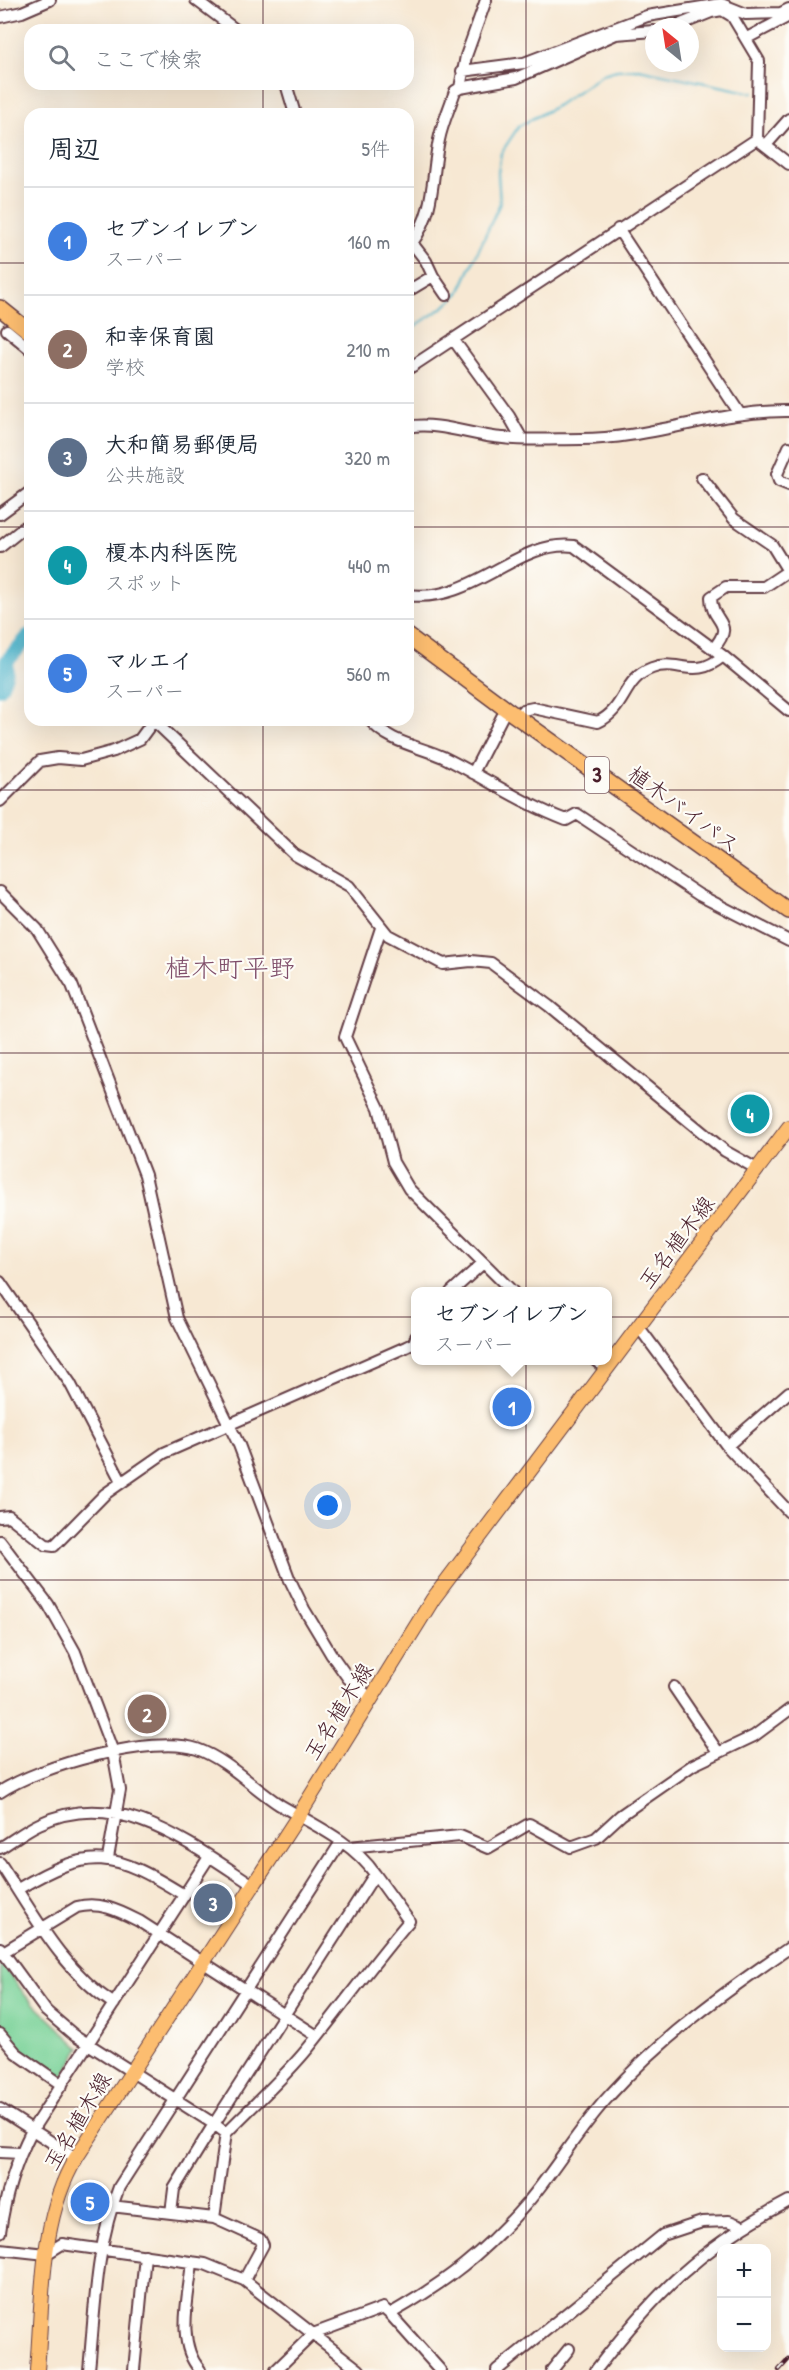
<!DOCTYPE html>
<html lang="ja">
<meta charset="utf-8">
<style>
:root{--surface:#fff;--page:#f2f2f3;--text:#1f2937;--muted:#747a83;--line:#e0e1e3;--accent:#db2777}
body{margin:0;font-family:"Patrick Hand","Klee One",sans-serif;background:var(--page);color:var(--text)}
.controls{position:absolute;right:18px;bottom:18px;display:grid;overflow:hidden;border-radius:12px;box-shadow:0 6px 24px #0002}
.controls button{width:54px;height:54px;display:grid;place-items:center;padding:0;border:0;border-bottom:2px solid var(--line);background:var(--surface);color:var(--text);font:30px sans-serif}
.compass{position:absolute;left:645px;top:18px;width:54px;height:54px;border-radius:50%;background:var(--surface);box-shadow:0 6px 24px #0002;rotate:330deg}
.you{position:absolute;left:328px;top:1506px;width:21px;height:21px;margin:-15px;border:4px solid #fff;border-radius:50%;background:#1a73e8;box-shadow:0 0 0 9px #1a73e833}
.badge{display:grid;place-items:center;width:39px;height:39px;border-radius:50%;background:var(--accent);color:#fff;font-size:20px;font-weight:700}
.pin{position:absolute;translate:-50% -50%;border:3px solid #fff;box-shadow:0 2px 6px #0006}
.popup{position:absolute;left:411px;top:1287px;width:201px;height:78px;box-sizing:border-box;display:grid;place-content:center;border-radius:12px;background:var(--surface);filter:drop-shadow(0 2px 4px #0005);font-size:20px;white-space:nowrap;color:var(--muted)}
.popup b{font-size:22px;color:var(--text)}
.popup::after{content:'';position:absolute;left:50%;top:100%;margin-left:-12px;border:12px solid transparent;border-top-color:var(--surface)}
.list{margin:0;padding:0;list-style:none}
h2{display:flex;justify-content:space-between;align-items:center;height:78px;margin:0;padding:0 24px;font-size:26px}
h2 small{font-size:20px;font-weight:400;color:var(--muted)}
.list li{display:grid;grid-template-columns:39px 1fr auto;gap:18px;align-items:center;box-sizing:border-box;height:108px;padding:0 24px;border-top:2px solid var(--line)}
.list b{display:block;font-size:22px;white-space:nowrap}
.list p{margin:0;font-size:20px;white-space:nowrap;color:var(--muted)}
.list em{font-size:20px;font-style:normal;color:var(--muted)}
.icon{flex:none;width:33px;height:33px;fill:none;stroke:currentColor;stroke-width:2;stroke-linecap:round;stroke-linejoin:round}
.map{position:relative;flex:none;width:789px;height:2370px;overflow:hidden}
.search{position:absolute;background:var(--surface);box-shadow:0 6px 24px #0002;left:24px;top:24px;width:390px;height:66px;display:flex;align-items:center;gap:15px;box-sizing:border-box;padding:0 21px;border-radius:18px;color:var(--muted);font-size:22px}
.panel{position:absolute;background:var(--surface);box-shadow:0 6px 24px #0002;left:24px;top:108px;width:390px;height:618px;border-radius:18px}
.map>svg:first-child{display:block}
.green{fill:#79d298;stroke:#627862;stroke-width:1.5}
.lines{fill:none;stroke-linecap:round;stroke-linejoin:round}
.stream{stroke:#4cb3cb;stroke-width:2}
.river{stroke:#4cb3cb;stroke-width:15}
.minor-casing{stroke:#643d44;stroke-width:14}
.major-casing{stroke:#643d44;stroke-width:16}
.highway-casing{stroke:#643d44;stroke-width:18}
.minor{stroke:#fff;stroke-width:10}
.major{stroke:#fcbd6f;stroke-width:14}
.highway{stroke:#fcbd6f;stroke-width:15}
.rail-casing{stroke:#4a1f2b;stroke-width:4.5}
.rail{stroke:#fdfcf7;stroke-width:2;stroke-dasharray:7;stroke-linecap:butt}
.grid{fill:none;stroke:#4a1f2b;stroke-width:1.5;stroke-opacity:0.55}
.labels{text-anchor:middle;stroke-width:4.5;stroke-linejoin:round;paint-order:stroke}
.shield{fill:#fdfcf7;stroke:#806168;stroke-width:1.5}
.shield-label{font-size:21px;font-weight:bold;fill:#4a1f2b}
.street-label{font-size:22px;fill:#4a1f2b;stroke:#fdfcf7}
.quarter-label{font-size:26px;fill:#804f6b;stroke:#fdfcf7}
</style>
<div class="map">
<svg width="789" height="2370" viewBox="0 0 789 2370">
<rect width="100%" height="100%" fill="#fdfcf7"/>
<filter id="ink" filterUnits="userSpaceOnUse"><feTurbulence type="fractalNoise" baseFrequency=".0167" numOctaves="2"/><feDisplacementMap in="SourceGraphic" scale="12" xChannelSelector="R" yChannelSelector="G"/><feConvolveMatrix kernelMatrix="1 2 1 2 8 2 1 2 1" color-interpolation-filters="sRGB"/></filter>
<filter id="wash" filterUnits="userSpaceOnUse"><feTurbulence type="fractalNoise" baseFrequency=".008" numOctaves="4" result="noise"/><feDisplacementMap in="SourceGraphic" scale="24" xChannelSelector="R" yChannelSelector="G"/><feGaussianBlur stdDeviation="1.35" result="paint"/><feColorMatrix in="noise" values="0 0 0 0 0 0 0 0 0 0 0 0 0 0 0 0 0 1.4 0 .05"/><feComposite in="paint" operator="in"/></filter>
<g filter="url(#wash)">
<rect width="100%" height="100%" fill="#f7e8d3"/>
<path class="green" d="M1,1962L25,1995L80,2048L61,2080L16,2050L0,2031Z"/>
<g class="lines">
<path class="stream" d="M408,331L445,306L459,293L500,203L498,173L501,153L519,126L558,105L603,74L617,70L639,69L753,93"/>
<path class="river" d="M0,688L6,674L7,661L30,635"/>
</g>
</g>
<g filter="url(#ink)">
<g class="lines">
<defs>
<path id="minor" d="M196,0L236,30
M0,17L22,12L50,0
M674,27L711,12L722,10L732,16L759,61L757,139
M747,38L789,16
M462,71L524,63L647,16L721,4L746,14L781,13L789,9
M286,84L295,114
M460,88L466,56L486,0
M757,139L789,164
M766,145L789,119
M618,229L740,414
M433,276L446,295
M408,291L433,276L426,261L412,243C436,210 431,177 439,140C442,124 450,107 455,91L460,88L516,78L616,34L654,31
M7,330L30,349
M453,339L509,416L522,439
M408,369L757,139
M408,427C438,421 473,436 503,438C529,441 555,439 581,439C651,439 718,410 789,411
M789,447L777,474L779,481L789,485
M702,478L734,519L772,545L788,571L764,587H726L711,597C711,624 737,621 713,649
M0,514L30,492
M0,547L30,523
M408,595C473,604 517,539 574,546L723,656L789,711
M517,717L523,710L533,708L598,722C627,708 622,679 652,668C678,658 694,681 723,656
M153,720L295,855L349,886L388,935L443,964L471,961L491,963L549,1006L725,1151L757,1169
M370,720C388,742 418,746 443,757C486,778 521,803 566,820L577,814L699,895L789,941
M473,773L506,709
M0,801L40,761L58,758L81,760L114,751L140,739L154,720
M0,892L37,929L72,985L145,1175L177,1318L239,1445L289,1578L304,1609L331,1654L348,1678L370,1698
M381,928L345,1037L379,1108L393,1162L409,1189L513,1292
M0,1282L70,1383L121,1481
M451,1292L483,1263
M638,1326L727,1446L789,1512
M595,1360L606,1369
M727,1446L789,1392
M0,1517L9,1516L46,1545L54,1546L105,1494L164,1453L406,1347L414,1343L416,1337
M0,1541L48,1604L75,1652L113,1752L120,1790L108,1858
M674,1687L718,1752
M0,1792C38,1766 154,1734 197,1749C228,1760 253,1788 280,1805C314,1825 352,1841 375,1874L214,2124L74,2035L46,2011L0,1948
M349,1847L460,1836L488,1848L529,1824L571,1847L596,1838L621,1815L693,1765L754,1736L789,1710
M0,1848C13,1840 26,1830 39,1824C118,1786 190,1844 253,1885
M0,1863C33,1913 62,1970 114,2004
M18,1889C90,1846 113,1851 184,1895
M0,1954L77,1907C100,1901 119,1911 139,1921L317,2036
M0,2034L16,2053L62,2085
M0,2109L76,2158
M226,2133C253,2105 284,2078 309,2047C343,2005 374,1962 409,1921L375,1874
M0,2152L20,2153
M111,2206L214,2218L260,2239L263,2245L244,2280
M171,2213L174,2189L214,2124L226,2133L214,2218
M0,2232C5,2195 15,2163 32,2130L209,1857
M0,2249L46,2254L62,2244L205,2264L244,2280L359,2370
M192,2262C189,2296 175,2342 200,2370
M390,2314L440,2370
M89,2370C95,2308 96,2245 119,2187L341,1842
M134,2370L145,2255
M276,2370L313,2334L383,2308L390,2314C446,2282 484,2253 527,2203C556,2169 579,2128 610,2095C661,2038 726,1991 789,1948
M497,2370L663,2235L702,2222L729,2221L742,2226
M552,2370L569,2349
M596,2370C656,2292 701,2247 789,2201"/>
<path id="major" d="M37,2370C43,2301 39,2219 76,2158L299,1815L433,1599L789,1127"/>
<path id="highway" d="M0,308L30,332
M408,636L506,709L789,911"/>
</defs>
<use href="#minor" class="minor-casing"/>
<use href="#major" class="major-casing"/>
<use href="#highway" class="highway-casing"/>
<use href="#minor" class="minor"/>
<use href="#major" class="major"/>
<use href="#highway" class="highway"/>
<defs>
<path id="rail" d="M779,2370L789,2359"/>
</defs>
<use href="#rail" class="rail-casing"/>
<use href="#rail" class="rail"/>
</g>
</g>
<path class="grid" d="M263,0V30M526,0V2370M263,84V114M0,263H30M408,263H789M0,527H30M408,527H789M263,720V2370M0,790H789M0,1053H789M0,1317H789M0,1580H789M0,1843H789M0,2107H789"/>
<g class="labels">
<rect class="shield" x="585" y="757" width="24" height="36" rx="4.5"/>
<g class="shield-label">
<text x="597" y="782">3</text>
</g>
<g class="street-label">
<text transform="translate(684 809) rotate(36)" y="8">植木バイパス</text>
<text transform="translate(676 1242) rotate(-53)" y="8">玉名植木線</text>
<text transform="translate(338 1711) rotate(-58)" y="8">玉名植木線</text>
<text transform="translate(77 2121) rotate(-59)" y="8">玉名植木線</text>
</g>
<g class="quarter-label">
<text x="230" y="977">植木町平野</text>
</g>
</g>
</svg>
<div class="controls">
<button>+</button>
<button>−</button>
</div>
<svg class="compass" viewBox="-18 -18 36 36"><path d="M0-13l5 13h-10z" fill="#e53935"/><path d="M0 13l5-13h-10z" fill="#747a83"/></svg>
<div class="you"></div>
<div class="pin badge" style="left:512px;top:1407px;background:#3f7fe0">1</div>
<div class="popup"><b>セブンイレブン</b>スーパー</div>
<div class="pin badge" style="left:147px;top:1714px;background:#8d6e63">2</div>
<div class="pin badge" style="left:213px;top:1903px;background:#5c6f8a">3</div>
<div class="pin badge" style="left:750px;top:1114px;background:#0f9aa8">4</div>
<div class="pin badge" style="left:90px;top:2202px;background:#3f7fe0">5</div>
<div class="search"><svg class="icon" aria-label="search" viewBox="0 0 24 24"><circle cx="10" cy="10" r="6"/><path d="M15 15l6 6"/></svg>ここで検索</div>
<section class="panel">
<h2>周辺<small>5件</small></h2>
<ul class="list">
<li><span class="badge" style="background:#3f7fe0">1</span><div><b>セブンイレブン</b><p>スーパー</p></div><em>160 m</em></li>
<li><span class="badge" style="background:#8d6e63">2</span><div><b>和幸保育園</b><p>学校</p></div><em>210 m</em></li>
<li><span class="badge" style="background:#5c6f8a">3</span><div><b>大和簡易郵便局</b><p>公共施設</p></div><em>320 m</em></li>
<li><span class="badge" style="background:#0f9aa8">4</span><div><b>榎本内科医院</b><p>スポット</p></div><em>440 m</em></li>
<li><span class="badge" style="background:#3f7fe0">5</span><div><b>マルエイ</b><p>スーパー</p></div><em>560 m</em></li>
</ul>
</section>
</div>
